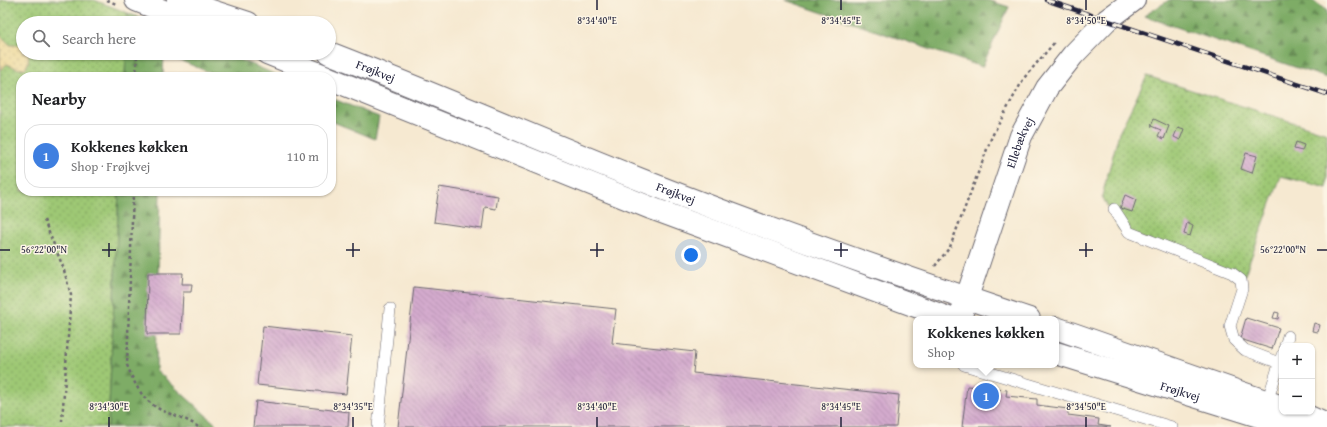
<!DOCTYPE html>
<meta charset="utf-8">
<style>
:root{--surface:#fff;--page:#f2f2f2;--text:#202124;--muted:#757577;--line:#e0e0e0;--accent:#1f6fb2}
body{margin:0;font-family:"Gentium Book Plus",serif;background:var(--page);color:var(--text)}
.controls{position:absolute;right:12px;bottom:12px;display:grid;overflow:hidden;border-radius:8px;box-shadow:0 1px 3px #0004}
.controls button{width:36px;height:36px;display:grid;place-items:center;padding:0;border:0;border-bottom:1px solid var(--line);background:var(--surface);color:var(--text);font:20px sans-serif}
.you{position:absolute;left:691px;top:255px;width:14px;height:14px;margin:-10px;border:3px solid #fff;border-radius:50%;background:#1a73e8;box-shadow:0 0 0 6px #1a73e833}
.badge{display:grid;place-items:center;width:26px;height:26px;border-radius:50%;background:var(--accent);color:#fff;font-size:13px;font-weight:700}
.pin{position:absolute;translate:-50% -50%;border:2px solid #fff;box-shadow:0 1px 4px #0006}
.popup{position:absolute;left:913px;top:316px;width:146px;height:52px;box-sizing:border-box;display:grid;place-content:center;border-radius:8px;background:var(--surface);filter:drop-shadow(0 1px 3px #0005);font-size:13px;white-space:nowrap;color:var(--muted)}
.popup b{font-size:15px;color:var(--text)}
.popup::after{content:'';position:absolute;left:50%;top:100%;margin-left:-8px;border:8px solid transparent;border-top-color:var(--surface)}
.list{margin:0;padding:0;list-style:none}
h2{display:flex;justify-content:space-between;align-items:center;height:52px;margin:0;padding:0 16px;font-size:17px}
h2 small{font-size:13px;font-weight:400;color:var(--muted)}
.list li{display:grid;grid-template-columns:26px 1fr auto;gap:12px;align-items:center;box-sizing:border-box;height:64px;margin:0 8px 8px;padding:0 8px;border:1px solid var(--line);border-radius:16px}
.list b{display:block;font-size:15px;white-space:nowrap}
.list p{margin:0;font-size:13px;white-space:nowrap;color:var(--muted)}
.list em{font-size:13px;font-style:normal;color:var(--muted)}
.icon{flex:none;width:22px;height:22px;fill:none;stroke:currentColor;stroke-width:2;stroke-linecap:round;stroke-linejoin:round}
.map{position:relative;flex:none;width:1327px;height:427px;overflow:hidden}
.search{position:absolute;background:var(--surface);box-shadow:0 1px 3px #0004;left:16px;top:16px;width:320px;height:44px;display:flex;align-items:center;gap:10px;box-sizing:border-box;padding:0 14px;border-radius:22px;color:var(--muted);font-size:15px}
.panel{position:absolute;background:var(--surface);box-shadow:0 1px 3px #0004;left:16px;top:72px;width:320px;height:124px;border-radius:16px}
.map>svg:first-child{display:block}
.green{fill:url(#green-dots);stroke:#607558}
.forest{fill:url(#forest-firs);stroke:#506750}
.sand{fill:url(#sand-dots);stroke:#887e6c}
.building{fill:url(#building-back-hatch)}
.lines{fill:none;stroke-linecap:round;stroke-linejoin:round}
.lane-casing{stroke:#6c6870;stroke-width:12}
.secondary-casing{stroke:#6c6870;stroke-width:24}
.path{stroke:#6c6870;stroke-width:2.5;stroke-dasharray:3 3;stroke-linecap:butt}
.lane{stroke:#fff;stroke-width:11}
.secondary{stroke:#fff;stroke-width:22}
.rail-casing{stroke:#22223b;stroke-width:4.5}
.rail{stroke:#fcf5e5;stroke-width:3;stroke-dasharray:9;stroke-linecap:butt}
.ticks{fill:none;stroke:#22223b;stroke-width:1.5}
.labels{text-anchor:middle;stroke-width:3;stroke-linejoin:round;paint-order:stroke}
.street-label{font-size:12px;fill:#22223b;stroke:#fcf5e5}
.ticks-label{font-size:10px;text-anchor:middle;fill:#22223b;stroke:#fcf5e5;stroke-width:3;stroke-linejoin:round;paint-order:stroke}
</style>
<div class="map">
<svg width="1327" height="427" viewBox="0 0 1327 427">
<defs>
<pattern id="green-dots" width="8" height="8" patternUnits="userSpaceOnUse"><rect width="8" height="8" fill="#9ec874"/><path d="M2 2h.1M6 6h.1" fill="none" stroke="#80a260" stroke-width="1.8" stroke-linecap="round"/></pattern>
<pattern id="forest-firs" width="22" height="20" patternUnits="userSpaceOnUse"><rect width="22" height="20" fill="#7eac66"/><path d="M5 1l3.5 6h-7zM16 11l3.5 6h-7z" fill="#678c55"/></pattern>
<pattern id="sand-dots" width="8" height="8" patternUnits="userSpaceOnUse"><rect width="8" height="8" fill="#eeda9e"/><path d="M2 2h.1M6 6h.1" fill="none" stroke="#ccbb89" stroke-width="1.8" stroke-linecap="round"/></pattern>
<pattern id="building-back-hatch" width="6" height="6" patternUnits="userSpaceOnUse"><rect width="6" height="6" fill="#d4abce"/><path d="M-1 5l2 2M0 0l6 6M5-1l2 2" fill="none" stroke="#ac8ba8"/></pattern>
</defs>
<rect width="100%" height="100%" fill="#fcf5e5"/>
<filter id="ink" filterUnits="userSpaceOnUse"><feTurbulence type="fractalNoise" baseFrequency=".025" numOctaves="2"/><feDisplacementMap in="SourceGraphic" scale="8" xChannelSelector="R" yChannelSelector="G"/><feConvolveMatrix kernelMatrix="1 2 1 2 8 2 1 2 1" color-interpolation-filters="sRGB"/></filter>
<filter id="wash" filterUnits="userSpaceOnUse"><feTurbulence type="fractalNoise" baseFrequency=".012" numOctaves="4" result="noise"/><feDisplacementMap in="SourceGraphic" scale="16" xChannelSelector="R" yChannelSelector="G"/><feGaussianBlur stdDeviation="0.9" result="paint"/><feColorMatrix in="noise" values="0 0 0 0 0 0 0 0 0 0 0 0 0 0 0 0 0 1.4 0 .05"/><feComposite in="paint" operator="in"/></filter>
<g filter="url(#wash)">
<rect width="100%" height="100%" fill="#f6e9d1"/>
<path class="green" d="M0,0H94L128,13L127,23H23V53H126L125,77H21V191H119L108,427H0Z
M1147,76L1327,133V188L1281,176L1244,277L1119,229L1102,196L1119,133Z"/>
<path class="forest" d="M785,0H987L1009,7L982,67Z
M1169,0H1313L1327,11V78L1144,16Z
M128,13L152,23H127Z
M126,53H224L282,77H221L164,54L163,77H125Z
M331,98L379,117L375,139L331,121Z
M119,191H160L156,370L219,427H108Z"/>
<path class="sand" d="M0,35L10,45H23V53H29L28,63L26,68L19,69L7,64L0,70Z"/>
<g id="blocks">
<path class="building" d="M1154,119L1169,126L1164,139L1158,136L1161,130L1151,126Z
M1178,127L1184,129L1180,140L1174,137Z
M1296,142L1304,145L1302,151L1294,149Z
M1246,153L1257,156L1252,173L1241,169Z
M439,187L498,196L496,209L485,207L482,229L434,222Z
M1125,195L1136,200L1132,212L1120,208Z
M1187,223L1193,226L1190,236L1184,234Z
M148,273H183L182,284H192L191,292H183L181,334H147Z
M414,287L616,309L612,343L695,352L693,373L899,395L896,427H398Z
M1275,312L1279,313L1278,319L1273,318Z
M1246,318L1279,328L1272,349L1240,339Z
M1314,323L1320,325L1318,332L1312,331Z
M263,326L352,336L346,394L257,385Z
M967,386L1007,390L1006,396L1037,399V405L1068,409V415L1099,419L1098,425L1111,427H962Z
M256,401L349,412L348,427H253Z"/>
</g>
</g>
<g filter="url(#ink)">
<use href="#blocks" fill-opacity="0" stroke="#6c6870" stroke-width="1"/>
<g class="lines">
<defs>
<path id="lane" d="M1114,209L1129,232L1232,273L1241,280L1242,289L1230,326L1234,340L1245,350L1279,363
M1285,346L1288,336
M964,365L1172,427
M1266,405L1282,355
M378,427L390,309"/>
<g id="secondary">
<path d="M136,0L193,23"/>
<path d="M178,0L248,23"/>
<path d="M267,53L327,77"/>
<path id="s1" d="M329,53C433,93 535,138 639,179C767,230 898,275 1029,319"/>
<path d="M331,79L651,208L951,319"/>
<path id="s2" d="M962,312L1021,136L1047,88L1073,55L1107,20L1134,0"/>
<path d="M1056,328L1282,407"/>
<path id="s3" d="M1056,353L1262,417L1304,427"/>
<path d="M1298,412L1327,425"/>
</g>
</defs>
<use href="#lane" class="lane-casing"/>
<use href="#secondary" class="secondary-casing"/>
<path class="path" d="M107,0L116,4
M238,53L248,57
M136,77L137,53
M133,191L127,365C134,382 140,397 156,407C170,416 184,416 198,427
M44,220L63,267L71,295L62,421
M935,266L950,247L992,136L1024,78L1054,43"/>
<use href="#lane" class="lane"/>
<use href="#secondary" class="secondary"/>
<defs>
<path id="rail" d="M1046,0L1327,94"/>
</defs>
<use href="#rail" class="rail-casing"/>
<use href="#rail" class="rail"/>
</g>
</g>
<path class="ticks" d="M597,0V10M841,0V10M1086,0V10M109,243V257M353,243V257M597,243V257M841,243V257M1086,243V257M0,250H10M102,250H116M346,250H360M590,250H604M834,250H848M1079,250H1093M1317,250H1327M109,417V427M353,417V427M597,417V427M841,417V427M1086,417V427"/>
<g class="labels">
<g class="street-label">
<text dy="4" stroke="none"><textPath href="#s1" startOffset="50">Frøjkvej</textPath></text>
<text dy="4" stroke="none"><textPath href="#s2" startOffset="179">Ellebækvej</textPath></text>
<text dy="4" stroke="none"><textPath href="#s1" startOffset="374">Frøjkvej</textPath></text>
<text dy="4" stroke="none"><textPath href="#s3" startOffset="130">Frøjkvej</textPath></text>
</g>
</g>
<g class="ticks-label">
<text x="597" y="24">8°34'40"E</text>
<text x="841" y="24">8°34'45"E</text>
<text x="1086" y="24">8°34'50"E</text>
<text x="44" y="253">56°22'00"N</text>
<text x="1283" y="253">56°22'00"N</text>
<text x="109" y="410">8°34'30"E</text>
<text x="353" y="410">8°34'35"E</text>
<text x="597" y="410">8°34'40"E</text>
<text x="841" y="410">8°34'45"E</text>
<text x="1086" y="410">8°34'50"E</text>
</g>
</svg>
<div class="controls">
<button>+</button>
<button>−</button>
</div>
<div class="you"></div>
<div class="pin badge" style="left:986px;top:396px;background:#3f7fe0">1</div>
<div class="popup"><b>Kokkenes køkken</b>Shop</div>
<div class="search"><svg class="icon" aria-label="search" viewBox="0 0 24 24"><circle cx="10" cy="10" r="6"/><path d="M15 15l6 6"/></svg>Search here</div>
<section class="panel">
<h2>Nearby<small></small></h2>
<ul class="list">
<li><span class="badge" style="background:#3f7fe0">1</span><div><b>Kokkenes køkken</b><p>Shop · Frøjkvej</p></div><em>110 m</em></li>
</ul>
</section>
</div>
